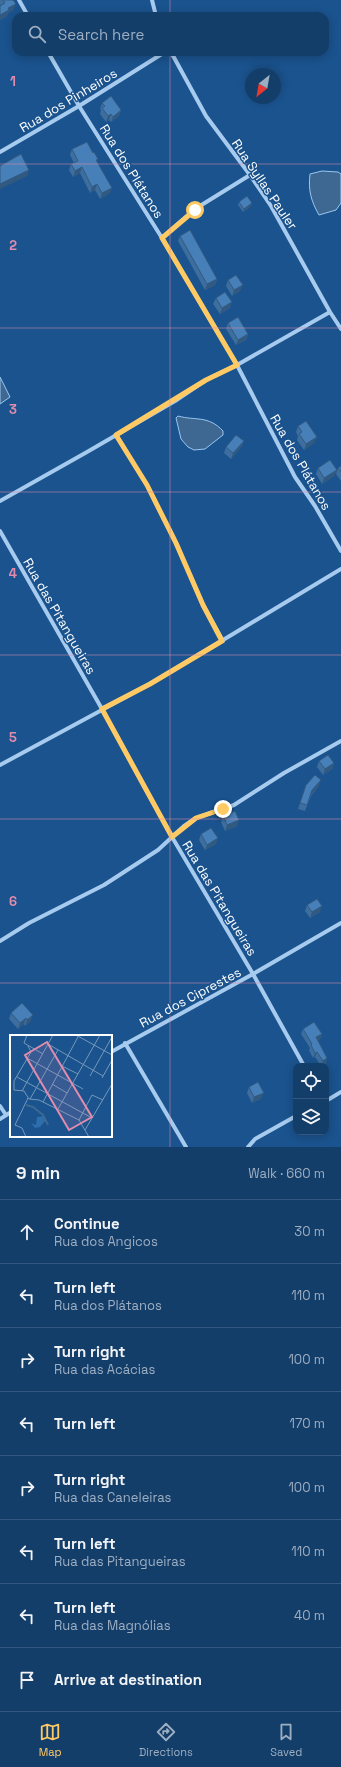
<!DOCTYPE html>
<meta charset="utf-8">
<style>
:root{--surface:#143e6a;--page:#214972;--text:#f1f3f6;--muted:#9daec1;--line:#33577e;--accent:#ffca64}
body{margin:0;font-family:"Space Grotesk",sans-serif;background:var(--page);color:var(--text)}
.controls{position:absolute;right:12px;bottom:12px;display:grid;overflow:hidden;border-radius:8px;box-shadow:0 2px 10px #0003}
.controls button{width:36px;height:36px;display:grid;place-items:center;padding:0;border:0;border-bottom:1px solid var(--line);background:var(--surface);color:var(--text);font:20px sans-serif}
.compass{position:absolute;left:245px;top:68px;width:36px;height:36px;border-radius:50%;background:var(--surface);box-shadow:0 2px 10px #0003;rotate:211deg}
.stop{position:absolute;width:12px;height:12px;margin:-9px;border:3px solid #ffca64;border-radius:50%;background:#fff}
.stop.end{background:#ffca64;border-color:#fff;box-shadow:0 1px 4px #0008}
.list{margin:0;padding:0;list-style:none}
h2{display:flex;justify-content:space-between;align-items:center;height:52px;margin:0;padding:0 16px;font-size:17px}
h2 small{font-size:13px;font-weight:400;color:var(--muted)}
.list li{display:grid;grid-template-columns:26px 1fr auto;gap:12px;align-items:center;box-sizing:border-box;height:64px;padding:0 16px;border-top:1px solid var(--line)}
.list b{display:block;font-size:15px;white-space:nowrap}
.list p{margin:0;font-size:13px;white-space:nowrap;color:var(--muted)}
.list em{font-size:13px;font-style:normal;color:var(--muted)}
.icon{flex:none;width:22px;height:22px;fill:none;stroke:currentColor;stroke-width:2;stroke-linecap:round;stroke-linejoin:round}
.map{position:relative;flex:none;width:341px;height:1147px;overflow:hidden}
.search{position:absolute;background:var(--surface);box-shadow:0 2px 10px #0003;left:12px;right:12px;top:12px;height:44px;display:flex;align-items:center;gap:10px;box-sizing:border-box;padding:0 14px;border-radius:12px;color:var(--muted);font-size:15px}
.sheet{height:564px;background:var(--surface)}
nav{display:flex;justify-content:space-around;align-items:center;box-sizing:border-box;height:56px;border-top:1px solid var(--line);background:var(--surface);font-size:11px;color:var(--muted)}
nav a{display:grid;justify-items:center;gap:2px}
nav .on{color:var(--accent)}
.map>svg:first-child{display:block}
.water{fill:#3e6892;stroke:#9ac7f0}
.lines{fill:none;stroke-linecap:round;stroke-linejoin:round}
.street{stroke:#a7cbee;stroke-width:4}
.wall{fill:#3d6e9e}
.shaded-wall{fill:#325a81}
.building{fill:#4780b8;stroke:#325a81}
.route{stroke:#ffca64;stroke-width:5}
.grid{fill:none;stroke:#e08cad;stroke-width:1;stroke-opacity:0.55}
.labels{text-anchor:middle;stroke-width:3;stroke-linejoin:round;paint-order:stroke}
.street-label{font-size:13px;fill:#fff;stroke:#1a538e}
.inset-river{fill:none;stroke:#3e6892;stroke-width:2}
.inset-road{fill:none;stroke:#7698bb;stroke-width:1}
.view{fill:#e08cad;fill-opacity:0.15;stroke:#e08cad;stroke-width:2}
.inset-edge{fill:none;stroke:#fff;stroke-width:2}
.grid-label{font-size:13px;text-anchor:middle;font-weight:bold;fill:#e08cad;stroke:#1a538e;stroke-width:3;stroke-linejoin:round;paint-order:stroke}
</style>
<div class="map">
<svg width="341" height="1147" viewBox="0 0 341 1147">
<rect width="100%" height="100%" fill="#1a538e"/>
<path class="water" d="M322,171L338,172L341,174V203L336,210L319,215C311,201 308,190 310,174Z
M0,377L10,397L0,404Z
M178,416C196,421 208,415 223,431V435L205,449L194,450L188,447L181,439L176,418Z"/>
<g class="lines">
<path class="street" d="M19,0L28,16
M152,0L156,16
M48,52L79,106L162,238L237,365L295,477L315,506L341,551
M171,52L206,116L250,175L271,206L330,312L341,329
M0,152L79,106L165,52
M162,238L195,209L250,175
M116,435L147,485L176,543L203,605L223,641
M0,501L87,452L175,401L206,380L237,365L330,312
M0,531L102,709L172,837L253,974L304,1066
M0,765L150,684L341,569
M0,941L29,923L104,885L158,850L184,826L196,818L234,805L284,773L341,741
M125,1043L186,1147
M111,1052L253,974L341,923
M326,1101L341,1092
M0,1106L6,1115
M0,1119L11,1112
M248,1147L255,1139L296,1116"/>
</g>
<path class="wall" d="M0,0H13V10L8,13L7,16L0,20V6H1L0,4Z
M102,103L121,110L119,116L111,122L109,120L106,122L100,114L101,110L100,109Z
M72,149L93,153L98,159L97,161L110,193L100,199L95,190L90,193L80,173L73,177L69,170L71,164L74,163L70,155Z
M239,202L251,206L243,212L238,205Z
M180,236L217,279L215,285L205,290L178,241Z
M228,280L240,291L232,296L226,286Z
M216,298L230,308L220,314L213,304Z
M228,323L248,334L246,340L236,345L226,329Z
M298,426L314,443L304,450L297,440L298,436L296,432Z
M244,441L242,446L231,459L224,453L226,447Z
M341,466V481L336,474L338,468Z
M318,468L337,470L334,476L322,484L316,474Z
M319,761L334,763L332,769L323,775L317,767Z
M306,785L319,786L311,796L305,811L298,809Z
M223,816L237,826L225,831L221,822Z
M201,834L216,844L205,850L199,840Z
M307,905L320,912L310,918L305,911Z
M22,1003L31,1021L25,1026L24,1024L18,1029L9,1019L11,1013Z
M303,1029L322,1034L320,1039L318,1040L326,1063L321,1066L315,1057L313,1058L309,1050L310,1048L301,1034Z
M249,1087L261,1099L252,1103L247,1093Z"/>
<path class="shaded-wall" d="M16,4L13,10L8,13L7,16L0,20V15L8,8Z
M121,110L119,116L111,122L113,117Z
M111,114L109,120L106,122L108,116Z
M82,167L80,173L73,177L75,171Z
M29,170L27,176L0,189V184Z
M97,184L95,190L90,193L92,187Z
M112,188L110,193L100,199L102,193Z
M252,203L251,206L243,212L244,209Z
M217,279L215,285L205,290L207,284Z
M243,285L240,291L232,296L234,290Z
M232,302L230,308L220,314L222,308Z
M248,334L246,340L236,345L238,340Z
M317,437L314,443L304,450L306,444Z
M244,441L242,446L231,459L233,453Z
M337,470L334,476L322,484L324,478Z
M334,763L332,769L323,775L325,769Z
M321,780L319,786L310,796L312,790Z
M239,820L237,826L225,831L227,825Z
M218,838L216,844L205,850L207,845Z
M322,906L320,912L310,918L312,912Z
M33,1015L31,1021L25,1026L27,1020Z
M26,1018L24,1024L18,1029L20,1023Z
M322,1034L320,1039L315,1042L316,1037Z
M317,1052L315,1057L313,1058L315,1053Z
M327,1058L326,1063L321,1066L323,1061Z
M264,1093L261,1099L252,1103L254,1097Z"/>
<path class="building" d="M3,0H13L16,4L8,8L9,10L0,15V6L5,3Z
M111,96L121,110L113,117L111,114L108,116L102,108L105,106L102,103Z
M87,142L93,153L94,152L98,159L96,160L112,188L102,193L97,184L92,187L82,167L75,171L71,164L78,161L72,149Z
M21,154L29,170L0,184V166Z
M247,196L252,203L244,209L239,202Z
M190,230L217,279L207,284L180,236Z
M236,275L243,285L234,290L228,280Z
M225,292L232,302L222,308L216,298Z
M238,317L248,334L238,340L228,323Z
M306,421L317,437L306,444L299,434L302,432L298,426Z
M236,435L244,441L233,453L226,447Z
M330,460L337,470L324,478L318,468Z
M341,466V472L338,468Z
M328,755L334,763L325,769L319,761Z
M315,775L321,780L312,790L307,805L300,803L306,785Z
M235,811L239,820L227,825L223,816Z
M211,828L218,838L207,845L201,834Z
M317,899L322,906L312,912L307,905Z
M22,1003L33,1015L27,1020L26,1018L20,1023L11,1013Z
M314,1022L322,1034L316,1037L327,1058L323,1061L317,1052L315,1053L311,1045L312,1044L303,1029Z
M258,1082L264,1093L254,1097L249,1087Z"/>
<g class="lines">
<path class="route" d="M195,210L162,238L237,365L206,380L116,435L147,485L176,543L203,605L222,641L150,684L102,709L172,837L196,818L223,809"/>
</g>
<path class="grid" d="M170,0V16M170,52V1147M0,164H341M0,328H341M0,492H341M0,655H341M0,819H341M0,983H341"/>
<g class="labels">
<g class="street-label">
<text transform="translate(68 100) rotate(-31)" y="5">Rua dos Pinheiros</text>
<text transform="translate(132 171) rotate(58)" y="5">Rua dos Plátanos</text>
<text transform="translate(265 184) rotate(56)" y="5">Rua Syllas Pauler</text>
<text transform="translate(301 462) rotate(60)" y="5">Rua dos Plátanos</text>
<text transform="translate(60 616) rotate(60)" y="5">Rua das Pitangueiras</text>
<text transform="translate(220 898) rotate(59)" y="5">Rua das Pitangueiras</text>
<text transform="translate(190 997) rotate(-28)" y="5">Rua dos Ciprestes</text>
</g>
</g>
<g transform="translate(10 1035)">
<rect width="102" height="102" fill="#1a538e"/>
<path d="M27,82L35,81L36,85L30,92L25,93L21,88L26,90Z" fill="#2d6eac"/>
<path class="inset-river" d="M16,70L23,72L33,80L38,90"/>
<path class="inset-road" d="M17,0L14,8L33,19M66,0L102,20M38,9L93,41M18,11L21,17L4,46V55L14,56L19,64L29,65L69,85L79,102M17,23L73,54M52,31L68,39M80,41L102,2M7,42L82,83M92,43L102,25M42,49L57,58M12,56L43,0M20,64L48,15M33,67L69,0M48,74L90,0M69,85L82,60L93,65M75,95L102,49M16,102L12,93L5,90L18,63"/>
<path class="view" d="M37,7L82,82L59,95L15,20Z"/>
<rect width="102" height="102" class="inset-edge"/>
</g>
<g class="grid-label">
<text x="13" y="86">1</text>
<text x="13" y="250">2</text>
<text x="13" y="414">3</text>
<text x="13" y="578">4</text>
<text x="13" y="742">5</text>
<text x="13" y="906">6</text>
</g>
</svg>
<div class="controls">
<button><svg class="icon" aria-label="locate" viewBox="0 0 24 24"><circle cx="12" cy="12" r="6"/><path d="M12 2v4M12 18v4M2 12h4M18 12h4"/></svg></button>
<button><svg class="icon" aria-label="layers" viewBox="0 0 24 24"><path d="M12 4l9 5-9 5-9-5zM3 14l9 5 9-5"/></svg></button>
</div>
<svg class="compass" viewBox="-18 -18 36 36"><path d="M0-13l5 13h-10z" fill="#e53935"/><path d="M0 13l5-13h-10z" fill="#9daec1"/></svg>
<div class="stop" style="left:195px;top:210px"></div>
<div class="stop end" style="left:223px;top:809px"></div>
<div class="search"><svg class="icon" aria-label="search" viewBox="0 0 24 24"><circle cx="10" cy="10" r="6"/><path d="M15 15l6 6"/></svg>Search here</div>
</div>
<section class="sheet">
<h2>9 min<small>Walk · 660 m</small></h2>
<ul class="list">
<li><svg class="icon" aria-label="ahead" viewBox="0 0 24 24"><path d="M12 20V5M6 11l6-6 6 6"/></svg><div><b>Continue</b><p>Rua dos Angicos</p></div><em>30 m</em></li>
<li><svg class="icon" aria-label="left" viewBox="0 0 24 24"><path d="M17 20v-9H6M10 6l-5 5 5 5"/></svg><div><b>Turn left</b><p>Rua dos Plátanos</p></div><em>110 m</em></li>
<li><svg class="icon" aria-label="right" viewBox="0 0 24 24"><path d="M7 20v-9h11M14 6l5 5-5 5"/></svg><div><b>Turn right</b><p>Rua das Acácias</p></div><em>100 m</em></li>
<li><svg class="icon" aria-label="left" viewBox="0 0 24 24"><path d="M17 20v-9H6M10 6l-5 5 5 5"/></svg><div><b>Turn left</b></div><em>170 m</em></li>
<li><svg class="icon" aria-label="right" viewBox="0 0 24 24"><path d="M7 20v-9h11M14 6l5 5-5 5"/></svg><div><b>Turn right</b><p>Rua das Caneleiras</p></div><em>100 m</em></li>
<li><svg class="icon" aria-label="left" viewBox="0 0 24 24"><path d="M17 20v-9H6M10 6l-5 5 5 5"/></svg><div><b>Turn left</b><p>Rua das Pitangueiras</p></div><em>110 m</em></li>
<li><svg class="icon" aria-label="left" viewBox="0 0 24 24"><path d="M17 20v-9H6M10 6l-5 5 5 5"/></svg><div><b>Turn left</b><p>Rua das Magnólias</p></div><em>40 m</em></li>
<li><svg class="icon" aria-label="arrive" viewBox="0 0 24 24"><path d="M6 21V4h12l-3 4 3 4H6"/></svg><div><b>Arrive at destination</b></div></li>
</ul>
</section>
<nav>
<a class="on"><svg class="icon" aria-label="map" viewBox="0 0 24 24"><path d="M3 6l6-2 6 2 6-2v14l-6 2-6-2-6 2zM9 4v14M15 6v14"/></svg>Map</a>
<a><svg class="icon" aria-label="directions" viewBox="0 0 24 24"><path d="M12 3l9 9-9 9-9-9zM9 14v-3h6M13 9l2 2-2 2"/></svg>Directions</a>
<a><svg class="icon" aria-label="saved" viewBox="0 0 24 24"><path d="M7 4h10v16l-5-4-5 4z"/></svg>Saved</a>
</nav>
